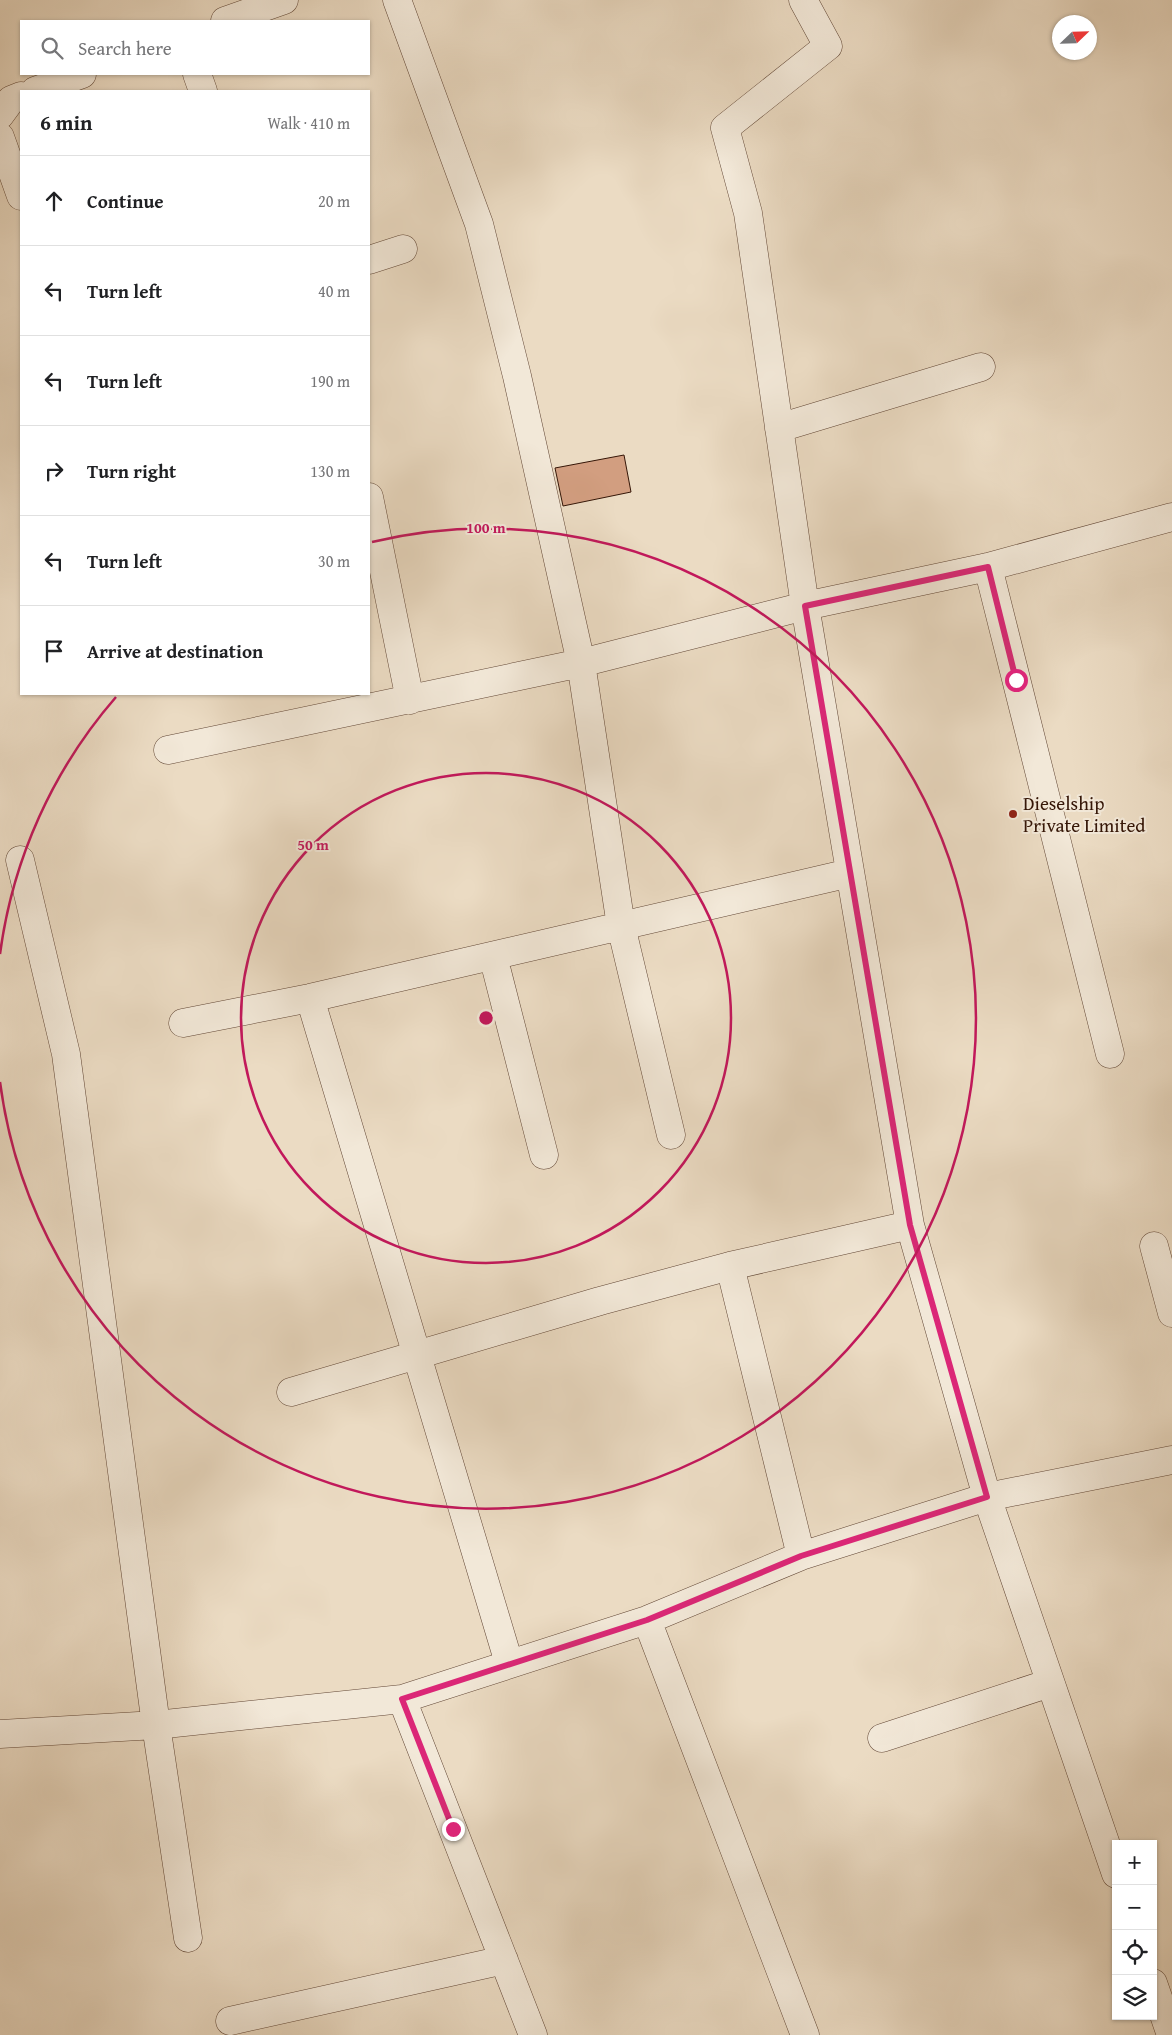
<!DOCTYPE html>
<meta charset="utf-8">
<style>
:root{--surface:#fff;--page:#f2f2f2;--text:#202124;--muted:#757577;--line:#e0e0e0}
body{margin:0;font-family:"Gentium Book Plus",serif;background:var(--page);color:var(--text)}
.controls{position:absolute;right:15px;bottom:15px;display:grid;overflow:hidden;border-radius:0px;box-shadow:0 1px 4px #0004}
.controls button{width:45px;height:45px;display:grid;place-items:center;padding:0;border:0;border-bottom:1px solid var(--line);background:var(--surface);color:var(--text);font:25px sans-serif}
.compass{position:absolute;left:1052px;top:15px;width:45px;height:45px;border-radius:50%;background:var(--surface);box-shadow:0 1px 4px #0004;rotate:67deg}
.stop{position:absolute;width:15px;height:15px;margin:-11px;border:4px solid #db2777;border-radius:50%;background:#fff}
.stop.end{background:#db2777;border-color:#fff;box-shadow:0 1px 5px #0008}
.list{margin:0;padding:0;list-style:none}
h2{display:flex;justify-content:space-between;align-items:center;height:65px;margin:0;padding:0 20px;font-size:21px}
h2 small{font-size:16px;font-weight:400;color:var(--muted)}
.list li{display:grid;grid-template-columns:32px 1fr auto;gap:15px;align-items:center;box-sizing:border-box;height:90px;padding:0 20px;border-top:1px solid var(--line)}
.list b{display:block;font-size:19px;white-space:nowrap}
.list em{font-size:16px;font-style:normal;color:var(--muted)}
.icon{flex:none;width:28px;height:28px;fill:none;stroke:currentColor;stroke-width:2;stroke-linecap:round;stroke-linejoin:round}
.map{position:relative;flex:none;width:1172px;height:2035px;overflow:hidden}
.search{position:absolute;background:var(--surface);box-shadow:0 1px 4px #0004;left:20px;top:20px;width:350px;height:55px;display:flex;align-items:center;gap:12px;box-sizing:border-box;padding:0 18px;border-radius:0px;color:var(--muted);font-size:19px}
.panel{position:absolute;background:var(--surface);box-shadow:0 1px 4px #0004;left:20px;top:90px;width:350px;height:605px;border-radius:0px}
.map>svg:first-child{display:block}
.building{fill:#d29e80;stroke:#351607}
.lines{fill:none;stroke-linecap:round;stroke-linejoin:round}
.minor-casing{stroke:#624736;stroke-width:29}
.minor{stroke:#f2e8d8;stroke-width:28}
.route{stroke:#db2777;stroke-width:6}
.ring{fill:none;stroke:#c2185b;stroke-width:2.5}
.poi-dot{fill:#8f2418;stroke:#f2e8d8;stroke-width:2}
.labels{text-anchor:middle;stroke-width:4;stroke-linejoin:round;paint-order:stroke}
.poi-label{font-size:19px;fill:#351607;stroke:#f2e8d8;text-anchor:start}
.centre{fill:#c2185b;stroke:#f2e8d8;stroke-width:2.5}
.ring-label{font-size:15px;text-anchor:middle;font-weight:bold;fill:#c2185b;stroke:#f2e8d8;stroke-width:4;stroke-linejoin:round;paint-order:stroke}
</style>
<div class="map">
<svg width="1172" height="2035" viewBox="0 0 1172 2035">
<rect width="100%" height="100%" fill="#ebdbc3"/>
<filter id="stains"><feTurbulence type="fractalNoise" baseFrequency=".004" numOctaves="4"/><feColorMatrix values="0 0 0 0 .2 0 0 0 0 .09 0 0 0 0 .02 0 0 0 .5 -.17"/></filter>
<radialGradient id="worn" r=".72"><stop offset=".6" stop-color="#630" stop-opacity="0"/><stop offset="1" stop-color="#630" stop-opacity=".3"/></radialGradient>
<path class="building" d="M624,455L631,492L563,506L555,468Z"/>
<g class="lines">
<defs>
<path id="minor" d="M397,0L479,224L517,376L581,663L621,926L671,1135
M803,0L828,46L725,128L748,213L805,606L910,1225L987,1497L1116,1874
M225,21L284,0
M197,74L203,91
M35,91L82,74
M0,115L11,100L21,96
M0,137L21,196
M369,260L403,249
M779,428L981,367
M369,497L410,700
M988,567L1110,1054
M168,750L581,663L805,606L988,567L1172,517
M20,860L66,1054L156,1725L188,1938
M493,956L544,1155
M310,998L509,1663
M183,1023L310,998L850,873
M1154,1246L1172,1313
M730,1266L801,1556
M291,1392L600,1301L730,1266L910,1225
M647,1620L805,2035
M402,1699L533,2035
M0,1734L156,1725L402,1699L647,1620L801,1556L987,1497L1172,1460
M882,1738L1050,1683
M1153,1983L1171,2035
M230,2021L504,1960"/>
</defs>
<use href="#minor" class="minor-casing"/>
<use href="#minor" class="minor"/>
</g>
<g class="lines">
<path class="route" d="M453,1829L402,1699L647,1620L801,1556L987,1497L910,1225L805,606L988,567L1016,680"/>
</g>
<g class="ring">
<circle cx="486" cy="1018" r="245"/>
<path d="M0 954A490 490 0 0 1 116 697M372 542A490 490 0 1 1 0 1082"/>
</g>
<circle class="poi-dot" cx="1013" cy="814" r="5"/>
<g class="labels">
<g class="poi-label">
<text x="1023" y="810">Dieselship<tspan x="1023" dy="22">Private Limited</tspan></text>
</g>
</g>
<circle cx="486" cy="1018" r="8" class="centre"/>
<g class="ring-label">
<text x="486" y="533">100 m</text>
<text x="313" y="850">50 m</text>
</g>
<rect width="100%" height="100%" filter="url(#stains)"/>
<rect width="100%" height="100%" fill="url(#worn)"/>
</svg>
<div class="controls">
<button>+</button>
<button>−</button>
<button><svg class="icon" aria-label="locate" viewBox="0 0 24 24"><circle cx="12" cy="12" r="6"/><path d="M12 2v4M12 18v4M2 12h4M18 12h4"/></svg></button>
<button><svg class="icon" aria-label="layers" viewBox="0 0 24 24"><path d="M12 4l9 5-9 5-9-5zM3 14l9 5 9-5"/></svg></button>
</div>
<svg class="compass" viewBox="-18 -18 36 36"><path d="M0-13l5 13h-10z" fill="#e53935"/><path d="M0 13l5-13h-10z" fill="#757577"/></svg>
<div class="stop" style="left:1016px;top:680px"></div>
<div class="stop end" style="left:453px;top:1829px"></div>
<div class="search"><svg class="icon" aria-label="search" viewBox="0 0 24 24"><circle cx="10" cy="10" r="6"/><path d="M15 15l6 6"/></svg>Search here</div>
<section class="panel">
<h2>6 min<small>Walk · 410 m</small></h2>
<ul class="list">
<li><svg class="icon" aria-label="ahead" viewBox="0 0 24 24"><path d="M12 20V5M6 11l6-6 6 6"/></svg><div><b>Continue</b></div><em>20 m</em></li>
<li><svg class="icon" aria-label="left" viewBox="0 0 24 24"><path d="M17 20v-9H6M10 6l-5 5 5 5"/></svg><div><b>Turn left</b></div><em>40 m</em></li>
<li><svg class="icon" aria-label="left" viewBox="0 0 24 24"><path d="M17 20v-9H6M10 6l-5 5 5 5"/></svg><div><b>Turn left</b></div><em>190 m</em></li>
<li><svg class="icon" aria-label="right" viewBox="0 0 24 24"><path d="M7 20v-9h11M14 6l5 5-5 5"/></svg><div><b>Turn right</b></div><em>130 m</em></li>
<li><svg class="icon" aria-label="left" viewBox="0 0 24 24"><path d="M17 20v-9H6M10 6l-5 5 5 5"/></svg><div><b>Turn left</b></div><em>30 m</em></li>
<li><svg class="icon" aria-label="arrive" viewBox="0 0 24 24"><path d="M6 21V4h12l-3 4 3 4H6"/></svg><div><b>Arrive at destination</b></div></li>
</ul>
</section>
</div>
